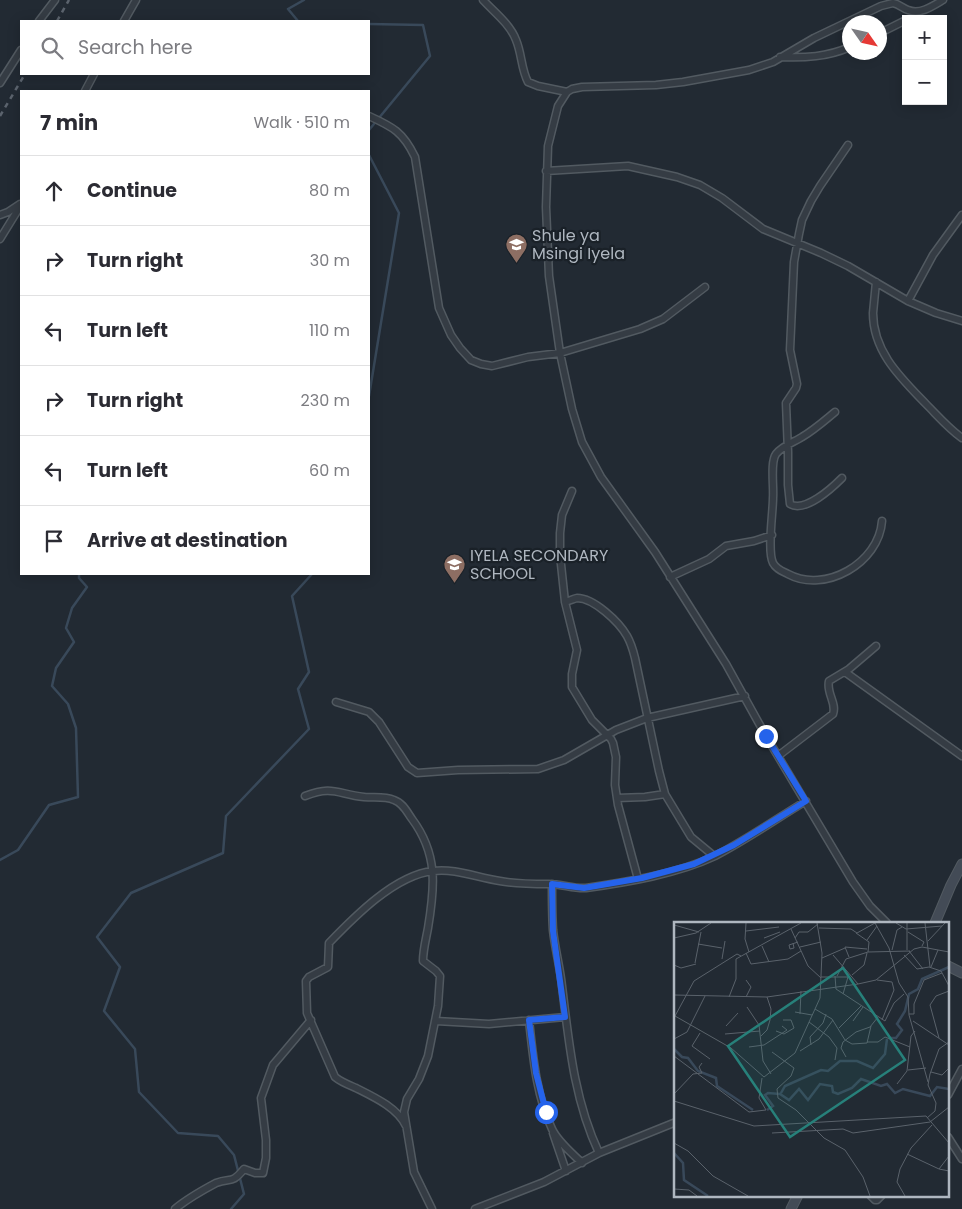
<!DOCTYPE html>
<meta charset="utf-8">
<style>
:root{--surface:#fff;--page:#f7f7f7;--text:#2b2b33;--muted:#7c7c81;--line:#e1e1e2}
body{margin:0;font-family:Poppins,sans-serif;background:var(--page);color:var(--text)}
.controls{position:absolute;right:15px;top:15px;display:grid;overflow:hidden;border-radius:0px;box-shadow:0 2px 12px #0003}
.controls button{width:45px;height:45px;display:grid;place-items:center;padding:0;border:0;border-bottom:1px solid var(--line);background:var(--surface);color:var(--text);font:25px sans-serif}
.compass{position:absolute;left:842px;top:15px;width:45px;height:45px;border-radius:50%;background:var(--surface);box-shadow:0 2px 12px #0003;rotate:124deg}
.stop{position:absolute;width:15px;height:15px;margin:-11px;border:4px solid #2563eb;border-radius:50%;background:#fff}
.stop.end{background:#2563eb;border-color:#fff;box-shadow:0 1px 5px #0008}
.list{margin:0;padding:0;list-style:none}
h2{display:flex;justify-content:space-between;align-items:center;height:65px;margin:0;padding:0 20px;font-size:21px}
h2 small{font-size:16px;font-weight:400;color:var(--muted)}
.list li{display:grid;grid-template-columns:32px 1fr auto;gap:15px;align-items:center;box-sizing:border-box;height:70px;padding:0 20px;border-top:1px solid var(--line)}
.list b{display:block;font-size:19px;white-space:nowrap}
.list em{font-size:16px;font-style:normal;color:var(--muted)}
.icon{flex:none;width:28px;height:28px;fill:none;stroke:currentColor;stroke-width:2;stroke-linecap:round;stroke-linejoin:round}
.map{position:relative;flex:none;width:962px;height:1209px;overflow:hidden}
.search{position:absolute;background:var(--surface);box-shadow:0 2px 12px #0003;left:20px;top:20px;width:350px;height:55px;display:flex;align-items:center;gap:12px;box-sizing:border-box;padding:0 18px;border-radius:0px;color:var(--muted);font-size:19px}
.panel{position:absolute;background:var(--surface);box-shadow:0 2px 12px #0003;left:20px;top:90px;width:350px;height:485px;border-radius:0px}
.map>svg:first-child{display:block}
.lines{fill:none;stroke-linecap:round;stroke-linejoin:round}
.stream{stroke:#39495a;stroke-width:2.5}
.street-casing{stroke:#525a61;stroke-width:9}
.secondary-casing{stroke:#525a61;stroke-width:11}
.street{stroke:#353c44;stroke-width:6}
.secondary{stroke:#434b56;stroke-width:9}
.rail{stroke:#5b636d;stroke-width:2.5;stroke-dasharray:5 5;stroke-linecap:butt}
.route{stroke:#2563eb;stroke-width:6}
.labels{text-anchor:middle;stroke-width:4.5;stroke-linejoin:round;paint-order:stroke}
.poi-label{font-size:16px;fill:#afb7c0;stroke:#1a2128;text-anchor:start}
.inset-river{fill:none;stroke:#39495a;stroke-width:2.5}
.inset-road{fill:none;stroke:#5a626b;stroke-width:1}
.view{fill:#27807a;fill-opacity:0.15;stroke:#27807a;stroke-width:2.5}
.inset-edge{fill:none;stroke:#afb7c0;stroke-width:2.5}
</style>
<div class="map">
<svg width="962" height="1209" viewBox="0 0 962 1209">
<rect width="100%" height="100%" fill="#222a33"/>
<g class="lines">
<path class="stream" d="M298,21L288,9L304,0
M369,24L423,25L430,56L369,130
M369,155L399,213L369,396
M0,860L18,850L49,805L78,797L76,728L68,704L52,686L56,668L74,642L66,628L72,608L87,587L79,578V574
M231,1209L244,1194L234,1155L218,1136L178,1133L139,1092L135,1049L104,1011L120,967L97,937L131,893L223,853L226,816L309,729L298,689L309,672L292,596L312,574"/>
<defs>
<path id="street" d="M483,0C494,12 510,24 516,40C522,54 521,69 528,82L538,86L567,92
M39,21L55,0
M124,21L136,0
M880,33L906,20
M780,57C805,58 827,57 850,47
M0,83L21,50
M85,91L94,74
M369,116C393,127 403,132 415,157L439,308L451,335L460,348L471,360L481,364L492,366L528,357L560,353L640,329L663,319L705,287
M546,171L628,166L677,177L700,185L722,198L763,229L821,253L848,266L908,301L936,313L962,321
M0,215L8,212L20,204
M0,239L21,205
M876,282C875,293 874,303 873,313C873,352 901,378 926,404C938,416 948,428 962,438
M908,301L933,255L962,215
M835,412C824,421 814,430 802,437C794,442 782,446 776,454C770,462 774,487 773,498C773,513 767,551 773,563C776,569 782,571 788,574C825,594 879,563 882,521
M842,478C832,488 805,513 790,504L788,485V452L786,403L796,388L797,384L790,350L794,262L799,234L802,220L811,201L820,186L848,145
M572,491L562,515L560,533V555L565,602L577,650L572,674V687L592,720L611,739L613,743L616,757L615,785L618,805L638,879
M670,577L709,559L726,546L754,541L772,535
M565,602C569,601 573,599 577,598C594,598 619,622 627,636C631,643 633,650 635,658L659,771L665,794L691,837L714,856
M845,672L962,756
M336,702L369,712L379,722L408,767L417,773L458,770L538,769L564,760L616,730L647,718L745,696
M778,756L833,714C837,703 826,693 829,681L849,669L876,646
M305,796C333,785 337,794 364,797C374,798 385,796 394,800C403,803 407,812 412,819C438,854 435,886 428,928C426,939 423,950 423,961L436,971L440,976L438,1006L428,1056L419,1079L407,1099L404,1112L414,1172L432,1209
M617,798L645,797L665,794
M552,884C552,899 552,915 553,930C555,949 560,967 562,986C569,1043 574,1100 599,1153
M887,923L870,906L853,882L766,736L726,664L655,552L601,477L582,442L572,409L560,353L549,276L546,207L548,146L558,106L567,92L572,89L582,87L656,85L683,82L749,70L773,62L814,38L881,6L893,3C899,4 902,8 908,10C920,15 933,6 943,0
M529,1020C533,1056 536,1095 552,1129C558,1142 572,1153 582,1163
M436,1021L489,1024L565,1017
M948,1095L962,1069
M406,1126C398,1108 374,1097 356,1088C349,1085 341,1082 335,1077L307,1013L306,981L309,977L328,967L329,943C354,917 395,875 433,871C455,868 478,878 500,881C516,884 532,884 549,884C562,884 574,889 586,888C628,882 677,874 715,856C746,840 776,819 806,801
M553,1133L566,1171
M948,1137L962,1159
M870,1195L875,1200H877L882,1195
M175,1209C188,1198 201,1191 216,1183C231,1177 231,1185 244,1169L255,1173H263L266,1158V1140L261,1098L273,1065L311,1020
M475,1209L544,1182L599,1153L676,1122"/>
<path id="secondary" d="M935,923L951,885L962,864
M948,966L962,973
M791,1209L798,1195"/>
</defs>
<use href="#street" class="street-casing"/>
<use href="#secondary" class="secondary-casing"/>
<use href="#street" class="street"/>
<use href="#secondary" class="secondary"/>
<path class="rail" d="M57,21L69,0
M0,116L25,74"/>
</g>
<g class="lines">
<path class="route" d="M546,1112L536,1073L529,1020L565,1017L553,931L552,884L584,888L642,878L694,864L734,845L806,801L766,736"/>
</g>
<defs>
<symbol id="school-pin" viewBox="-11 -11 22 30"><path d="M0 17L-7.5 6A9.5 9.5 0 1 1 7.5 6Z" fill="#8d6e63" stroke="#1a2128"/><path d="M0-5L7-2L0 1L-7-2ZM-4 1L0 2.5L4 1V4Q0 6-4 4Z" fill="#fff"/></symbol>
</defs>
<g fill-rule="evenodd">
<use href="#school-pin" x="504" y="232" width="25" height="34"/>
<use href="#school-pin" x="442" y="552" width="25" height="34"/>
</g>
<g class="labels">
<g class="poi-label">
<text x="532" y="241">Shule ya<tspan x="532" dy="18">Msingi Iyela</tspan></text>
<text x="470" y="561">IYELA SECONDARY<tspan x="470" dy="18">SCHOOL</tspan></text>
</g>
</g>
<g transform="translate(674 922)">
<rect width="275" height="275" fill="#222a33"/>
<path class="inset-river" d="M216,116H222L228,108L223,102L231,89L235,72L244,67L248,57L275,45M0,127L8,135L14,136L24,149L42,156L43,164L79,188M107,171L111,164L147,148L154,149L166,139H183L199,146L211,132L213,117M93,188L99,184L91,173L94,171L106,172L115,178L125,167L134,178L146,162L158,164L159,170L164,172L178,166L187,157L207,164L213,162L221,171L229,167L256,174L263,165L275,167M0,231L9,241L10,258L34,274"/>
<path class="inset-road" d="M72,1L71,17L75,30M201,1L215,26L225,61L234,75L235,93L254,160M222,1L232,7L268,4M251,1L256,45M0,3L25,10M145,6L177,7L183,11L201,1M117,7L134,44L147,56M72,9L105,5M234,10L250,20L248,24M0,16L22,11L37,1M90,16L106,10M121,16L125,10H134L144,2M193,18L203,4M254,19L271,1M119,21L120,26L116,27L115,23L124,20M24,22L48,26M88,24L95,40M126,25L147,20M218,28L223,8L228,5M233,28V1M235,29L249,47M194,30L236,29M72,31L77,42L114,37L127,29M159,33L184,62M230,33L243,47L255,45L267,49L275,64M67,34L63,32L20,59L1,94L57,126L90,155L121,131L146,76L148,31L143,1M175,35L171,25L193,27M148,36L171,26M48,37L51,19M21,41L27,10M0,43L7,46L22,42M257,45L264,28M178,53L190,43L193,31M161,54L162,67L211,99L220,81L230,72M163,54L172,37L194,30L195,20L182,11M147,55H174L169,72M203,58L218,60L220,68L208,98M0,73L93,75L184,62L202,58L240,27L248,25L275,30M55,75L62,57V37L127,1M72,75L77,65L72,58M73,85L85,103L89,139L97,152M141,87L158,97L171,118L178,122L193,121L197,104M121,90L138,93M126,92L127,69M235,92H240V82L250,58L268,51M179,99L189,85M239,99L275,123M135,100L155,115L163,126L161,138M52,104L64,91M165,106L187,84M102,109L110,112L120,106L117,98H109M26,111L18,124L36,137M51,112L86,109M87,114L93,108L96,98L97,87L93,75M265,116L256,83L262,74L275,69M0,117L13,110L31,74M193,120H204L211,115L236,125M137,123L136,115L149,101L152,92M75,125L90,123L113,108L108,104M126,129L145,117L159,98M98,130L120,146L117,154L103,167L104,176L122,188L150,216L171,228L189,255L196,274M0,134L75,190L92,188L85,176L88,156M172,135L167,126L169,120L182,110L196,105L204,95M234,148L252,146M257,150L268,153L275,146M223,162L233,149L237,114L241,109M0,172L19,152L28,151L25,145L28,141M0,179L80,204L252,194L275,221M253,196L261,189L262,181L254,163L256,152L265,127L275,120M256,200L275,185M98,211L169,207L179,211L256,200M0,221L14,229L39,254L74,274M233,232L265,247L275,249M265,247L275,234M0,267L15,268L23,274M231,274L223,260L226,247L237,226L258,203"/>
<path class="view" d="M169,46L231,138L116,215L54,124Z"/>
<rect width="275" height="275" class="inset-edge"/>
</g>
</svg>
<div class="controls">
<button>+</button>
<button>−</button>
</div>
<svg class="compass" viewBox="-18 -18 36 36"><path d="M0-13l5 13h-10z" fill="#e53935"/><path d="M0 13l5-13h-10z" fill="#7c7c81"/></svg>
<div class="stop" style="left:546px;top:1112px"></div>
<div class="stop end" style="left:766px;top:736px"></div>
<div class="search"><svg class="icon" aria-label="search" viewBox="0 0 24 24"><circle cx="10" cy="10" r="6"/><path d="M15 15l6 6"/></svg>Search here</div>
<section class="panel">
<h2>7 min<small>Walk · 510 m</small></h2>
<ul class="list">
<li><svg class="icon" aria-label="ahead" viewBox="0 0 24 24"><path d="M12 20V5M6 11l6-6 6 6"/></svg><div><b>Continue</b></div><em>80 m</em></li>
<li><svg class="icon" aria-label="right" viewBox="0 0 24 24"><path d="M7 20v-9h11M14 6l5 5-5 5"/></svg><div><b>Turn right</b></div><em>30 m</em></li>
<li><svg class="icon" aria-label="left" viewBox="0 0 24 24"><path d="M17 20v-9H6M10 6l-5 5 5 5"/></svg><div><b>Turn left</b></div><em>110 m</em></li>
<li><svg class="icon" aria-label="right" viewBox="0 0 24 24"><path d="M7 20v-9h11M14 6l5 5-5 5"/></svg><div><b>Turn right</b></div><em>230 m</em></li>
<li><svg class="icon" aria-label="left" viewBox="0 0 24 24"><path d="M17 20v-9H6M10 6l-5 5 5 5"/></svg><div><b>Turn left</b></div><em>60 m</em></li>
<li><svg class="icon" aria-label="arrive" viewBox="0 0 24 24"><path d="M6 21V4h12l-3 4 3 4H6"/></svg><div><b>Arrive at destination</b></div></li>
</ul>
</section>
</div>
